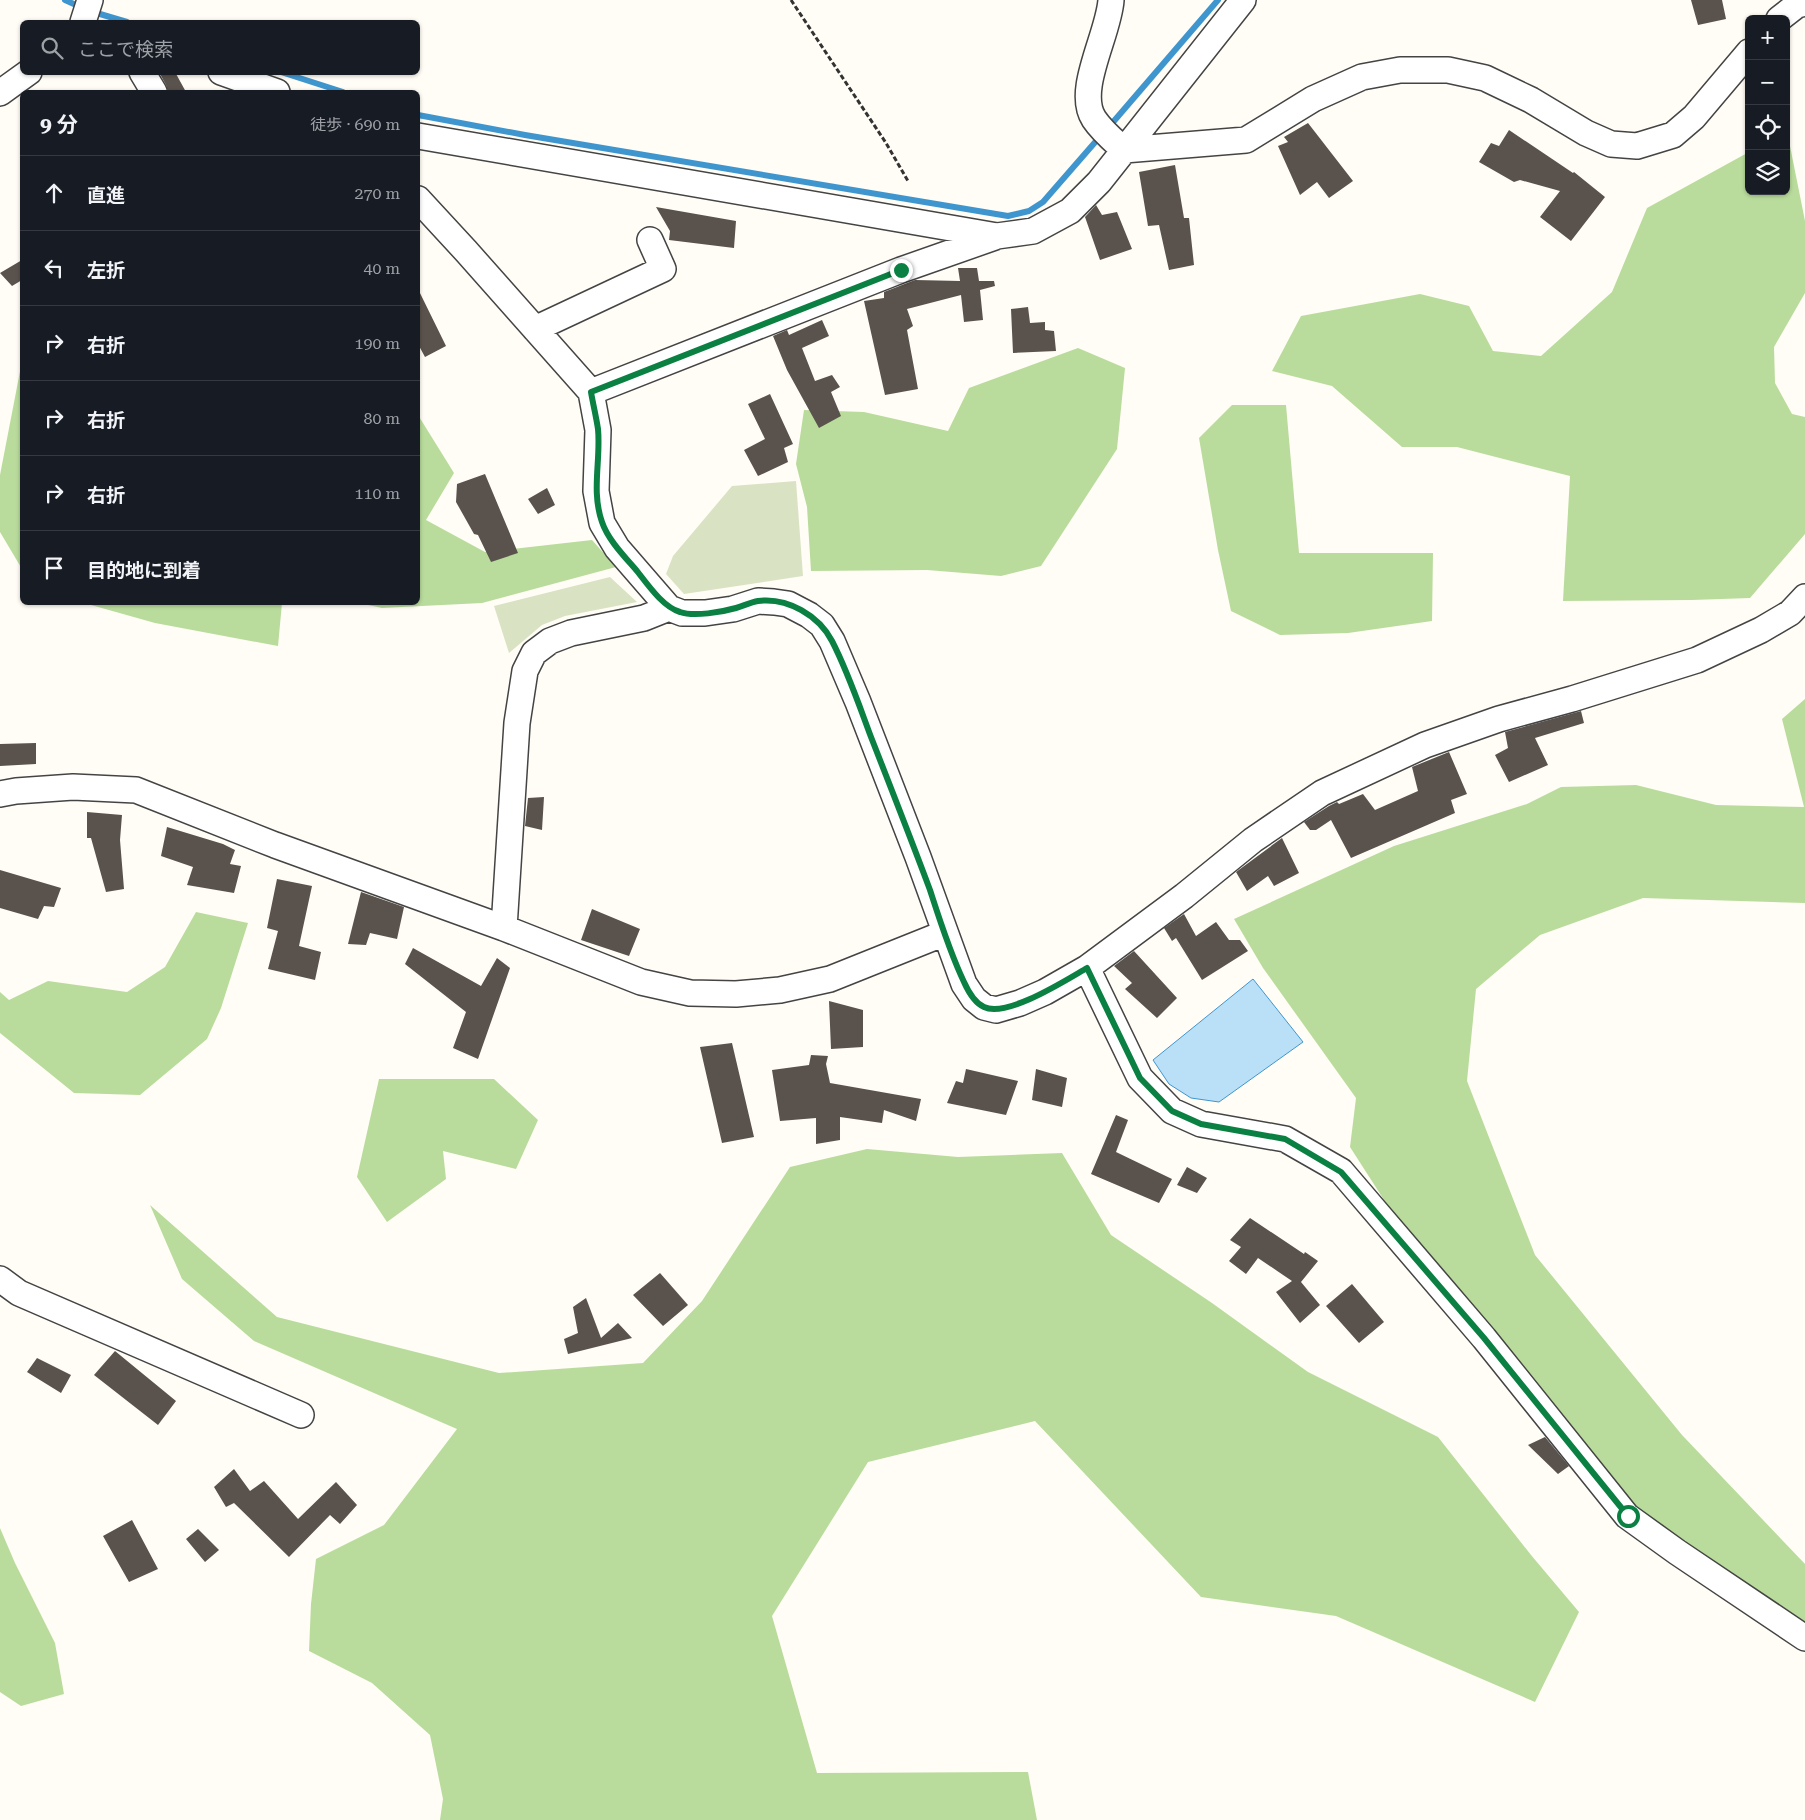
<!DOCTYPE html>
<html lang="ja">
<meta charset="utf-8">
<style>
:root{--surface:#171b24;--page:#242831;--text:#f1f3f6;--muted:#9ea1a6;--line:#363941}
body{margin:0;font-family:"Roboto Serif","Noto Sans JP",serif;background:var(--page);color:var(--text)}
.controls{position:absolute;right:15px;top:15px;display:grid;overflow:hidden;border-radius:8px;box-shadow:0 1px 4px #0004}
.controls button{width:45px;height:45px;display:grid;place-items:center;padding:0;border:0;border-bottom:1px solid var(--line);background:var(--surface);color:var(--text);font:25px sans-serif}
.stop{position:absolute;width:15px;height:15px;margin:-11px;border:4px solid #0b8043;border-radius:50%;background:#fff}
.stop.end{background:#0b8043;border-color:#fff;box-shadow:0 1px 5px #0008}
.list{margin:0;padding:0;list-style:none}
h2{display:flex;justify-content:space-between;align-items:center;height:65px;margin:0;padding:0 20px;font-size:21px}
h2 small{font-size:16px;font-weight:400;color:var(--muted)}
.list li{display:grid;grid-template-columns:32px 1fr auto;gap:15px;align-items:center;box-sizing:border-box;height:75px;padding:0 20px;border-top:1px solid var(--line)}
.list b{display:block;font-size:19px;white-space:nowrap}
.list em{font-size:16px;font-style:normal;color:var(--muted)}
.icon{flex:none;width:28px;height:28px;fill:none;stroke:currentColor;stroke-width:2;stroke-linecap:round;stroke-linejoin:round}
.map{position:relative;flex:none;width:1805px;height:1820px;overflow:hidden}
.search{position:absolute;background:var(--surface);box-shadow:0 1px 4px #0004;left:20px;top:20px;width:400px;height:55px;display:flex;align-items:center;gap:12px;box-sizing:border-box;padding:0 18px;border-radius:8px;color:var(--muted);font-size:19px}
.panel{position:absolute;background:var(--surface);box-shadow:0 1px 4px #0004;left:20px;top:90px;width:400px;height:515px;border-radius:8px}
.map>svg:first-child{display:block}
.forest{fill:#b9dc9c}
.cemetery{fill:#d9e3c4}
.water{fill:#b9e0f7;stroke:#3f96cf}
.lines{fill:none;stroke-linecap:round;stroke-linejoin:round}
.stream{stroke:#3f96cf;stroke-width:6}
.building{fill:#5a524d}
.minor-casing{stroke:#444;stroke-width:28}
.path{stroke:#333;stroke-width:3;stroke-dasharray:5 2.5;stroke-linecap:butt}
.minor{stroke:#fff;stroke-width:25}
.route{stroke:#0b8043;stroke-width:6}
</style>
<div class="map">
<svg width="1805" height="1820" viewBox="0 0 1805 1820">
<rect width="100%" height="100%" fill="#fffdf5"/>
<path class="forest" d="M1787,131L1805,221V293L1774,347L1775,383L1792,414L1805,417V534L1750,598L1692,600L1563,601L1570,476L1457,447H1402L1332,386L1272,371L1301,316L1420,294L1469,306L1493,351L1541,356L1612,292L1647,208L1749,152V191H1786Z
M1078,348L1125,368L1117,449L1041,566L1001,576L927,570L811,571L807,507L796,464L804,410L864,412L948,431L969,388Z
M22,361V569L0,532V475Z
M418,361L419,364L418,415L454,473L426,520L485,552L592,540L616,567L482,603L382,608L359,603L418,602Z
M1232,405H1286L1299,553H1433L1432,621L1348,633L1280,635L1231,611L1218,550L1199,438Z
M84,603H282L278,646L155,623Z
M1805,699V903L1643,898L1540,935L1476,989L1467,1081L1535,1255L1682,1435L1805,1564V1630L1632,1512L1386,1203L1350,1147L1356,1098L1263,968L1234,919L1394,846L1527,804L1561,787L1636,785L1716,805L1804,807L1782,719Z
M196,912L248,923L221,1008L207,1039L140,1095L74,1093L0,1033V992L9,1000L48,981L127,992L165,967Z
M379,1079H494L538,1120L516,1169L443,1151L446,1179L387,1222L357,1177Z
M867,1149L958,1157L1062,1153L1111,1235L1212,1303L1308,1372L1438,1437L1531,1555L1579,1612L1535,1702L1336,1616L1201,1597L1035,1421L868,1462L772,1616L817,1773L1028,1772L1037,1820H440L443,1799L430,1735L372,1683L309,1651L311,1604L316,1559L384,1525L457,1429L254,1341L182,1279L150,1205L277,1317L499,1373L643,1363L702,1301L790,1167Z
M0,1528L15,1563L55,1643L64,1694L21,1706L0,1692Z"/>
<path class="cemetery" d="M796,481L803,576L684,594L666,574L673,556L732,486Z
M610,577L637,602L565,616L542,625L509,653L494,606Z"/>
<path class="water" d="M1253,979L1303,1042L1219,1102L1191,1098L1169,1084L1153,1060Z"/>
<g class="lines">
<path class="stream" d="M65,0L76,5
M100,14L127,22
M281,72L343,92
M418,115L525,135L1008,216L1029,211L1043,202L1097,140
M1114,121L1218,0"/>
</g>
<path class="building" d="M1691,0H1722L1726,19L1698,25Z
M159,72H175L186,92H168L166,85Z
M1308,123L1353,181L1329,198L1317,182L1300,195L1278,146L1288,142L1284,137Z
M1509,130L1573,173L1574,172L1605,197L1571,241L1540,217L1560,191L1520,180L1514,182L1479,162L1491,143L1499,146Z
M1175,165L1184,218H1189L1194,265L1169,270L1159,225L1148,226L1139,172Z
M1096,205L1102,215L1117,212L1132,249L1100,260L1085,217Z
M656,207L736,221L734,248L669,240L670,231Z
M22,260V280L12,286L0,273Z
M958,268H977L979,281H994L995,286L980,290L983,320L964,322L961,295L907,309L913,326L907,330L918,389L885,395L864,301L884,298V292L915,280L960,281Z
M418,289L446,346L425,357L418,344Z
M1028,307L1030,323L1045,322V330L1054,331L1056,351L1013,353L1011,309Z
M822,320L829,336L802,348L815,381L832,375L840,387L831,392L841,416L819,428L787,370L773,336L787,330L789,335Z
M770,394L793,444L784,448L788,462L758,476L744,450L765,439L748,404Z
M485,474L518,553L491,562L478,535L474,534L456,502L457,484Z
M547,488L555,505L538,514L528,499Z
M1581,711L1584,723L1535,738L1548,765L1509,782L1495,755L1508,748L1505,732Z
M36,743V764L0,766V744Z
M1449,752L1467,794L1451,800L1455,813L1351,858L1331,820L1316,830H1310L1304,822L1329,806L1337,802L1339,804L1363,794L1375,810L1418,791L1412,767Z
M544,797L542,830L525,826L528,798Z
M87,812L122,815L120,840L124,889L106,892L91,838H87Z
M167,827L223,844L235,850L230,864L241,866L234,893L187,885L193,867L161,856Z
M1282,838L1299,873L1274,886L1268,876L1247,891L1236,872Z
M0,870L61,888L54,907L44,906L38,919L0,908Z
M277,879L312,886L299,946L321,952L315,980L268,969L278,931L267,928Z
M361,892L404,907L397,939L370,933L366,945L348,944Z
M592,909L640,929L629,956L581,940Z
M1184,914L1196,936L1216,922L1229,940H1240L1248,951L1202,980L1176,938L1172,941L1164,928Z
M413,948L481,986L497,958L510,968L478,1059L453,1048L466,1012L405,964Z
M1134,951L1177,998L1157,1018L1125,989L1132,983L1114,966Z
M829,1001L863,1010V1047L831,1049Z
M732,1043L754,1137L722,1143L700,1047Z
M811,1055L828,1056L826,1064L830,1083L921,1099L916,1121L884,1110L882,1123L840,1117V1140L816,1144V1118L780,1121L772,1070L809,1065Z
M966,1069L1018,1081L1006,1115L947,1103L956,1081L963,1083Z
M1036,1069L1067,1078L1062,1107L1032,1100Z
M1116,1115L1128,1120L1116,1152L1172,1179L1159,1203L1091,1174Z
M1187,1167L1207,1178L1197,1193L1177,1185Z
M1250,1218L1304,1254L1305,1252L1318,1261L1301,1282L1320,1305L1300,1323L1276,1292L1292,1281L1258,1258L1246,1274L1229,1261L1241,1247L1230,1240Z
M660,1273L688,1305L663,1326L633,1295Z
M1352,1284L1384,1322L1359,1343L1326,1306Z
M586,1298L601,1338L618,1323L632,1338L568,1354L564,1339L578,1333L573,1307Z
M115,1351L176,1401L158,1425L94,1375Z
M37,1358L71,1375L61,1393L27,1372Z
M1545,1437L1569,1466L1558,1474L1528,1445Z
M234,1469L250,1491L264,1481L298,1519L336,1482L357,1505L340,1524L330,1515L289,1557L234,1503L226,1507L214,1487Z
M132,1520L158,1569L129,1582L103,1536Z
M198,1529L219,1550L205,1562L186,1539Z"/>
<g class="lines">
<defs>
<path id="minor" d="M1111,0C1109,34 1075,90 1094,119C1102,131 1113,140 1124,150L1246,140L1313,99L1362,77L1400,70H1448L1485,78L1531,100L1586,133L1611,144L1637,146L1673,135L1694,117L1749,52
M1779,19L1797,5L1805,3
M83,22L90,0
M142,72L154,92
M221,72L277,92
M0,93L29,72
M418,136L997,236L1033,231L1070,211L1099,182L1243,0
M418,199L466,251L591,392L598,430L596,491L602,523L617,548L669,608L682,613H705L733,609L758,601L774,602L788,604L809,615L822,625L832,641L858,702L918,857L964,984L974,999L984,1007L996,1010L1020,1003L1045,992L1087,968L1184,896L1253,840L1322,793L1425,745L1499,719L1572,699L1697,660L1761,630L1790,613L1805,597
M535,329L663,269L650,240
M591,392L901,270L995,237
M0,794L16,791L73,787L136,790L275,845L504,928L641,982L690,993L736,994L780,990L830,979L945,933
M504,928L517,723L525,671L534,653L550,641L571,633L644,618L669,608
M1087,968L1140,1078L1172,1111L1201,1124L1285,1139L1341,1171L1484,1338L1627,1516L1677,1552L1805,1638
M0,1279L19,1293L301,1415"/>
</defs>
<use href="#minor" class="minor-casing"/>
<path class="path" d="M791,0L886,143L908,181"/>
<use href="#minor" class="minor"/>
</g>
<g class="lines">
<path class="route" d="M901,270L591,392C593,404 596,416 598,429C601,460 591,491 602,522C608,540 625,557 637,571C648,585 663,607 680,612C694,617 722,612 736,608C743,606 751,602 758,601C788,597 819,616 832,641C848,672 859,705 871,737C891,788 911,839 930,890C940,921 950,953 964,982C968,991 975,1003 984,1007C1007,1018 1066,980 1087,968L1140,1078L1172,1111L1201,1124L1285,1139L1341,1172L1484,1338L1628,1516"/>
</g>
</svg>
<div class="controls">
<button>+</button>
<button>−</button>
<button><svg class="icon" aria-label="locate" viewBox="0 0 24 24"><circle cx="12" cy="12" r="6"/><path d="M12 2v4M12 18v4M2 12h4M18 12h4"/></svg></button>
<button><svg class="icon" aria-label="layers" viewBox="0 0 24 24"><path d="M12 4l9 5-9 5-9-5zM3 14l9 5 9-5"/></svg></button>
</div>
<div class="stop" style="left:1628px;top:1516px"></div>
<div class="stop end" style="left:901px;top:270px"></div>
<div class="search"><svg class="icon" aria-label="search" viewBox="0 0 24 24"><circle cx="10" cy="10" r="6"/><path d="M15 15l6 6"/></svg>ここで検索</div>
<section class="panel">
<h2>9 分<small>徒歩 · 690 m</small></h2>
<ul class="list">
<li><svg class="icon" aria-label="ahead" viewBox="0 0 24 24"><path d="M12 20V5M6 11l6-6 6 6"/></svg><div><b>直進</b></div><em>270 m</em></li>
<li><svg class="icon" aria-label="left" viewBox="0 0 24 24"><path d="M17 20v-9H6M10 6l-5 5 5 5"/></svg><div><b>左折</b></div><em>40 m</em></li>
<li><svg class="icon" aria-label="right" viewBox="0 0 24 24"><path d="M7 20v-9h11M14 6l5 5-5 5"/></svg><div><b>右折</b></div><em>190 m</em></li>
<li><svg class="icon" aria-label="right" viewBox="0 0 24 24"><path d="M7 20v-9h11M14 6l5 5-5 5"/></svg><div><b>右折</b></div><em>80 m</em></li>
<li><svg class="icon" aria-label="right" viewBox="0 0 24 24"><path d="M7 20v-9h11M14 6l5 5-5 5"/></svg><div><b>右折</b></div><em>110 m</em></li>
<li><svg class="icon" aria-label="arrive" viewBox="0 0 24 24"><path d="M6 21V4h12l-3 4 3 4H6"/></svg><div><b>目的地に到着</b></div></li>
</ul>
</section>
</div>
